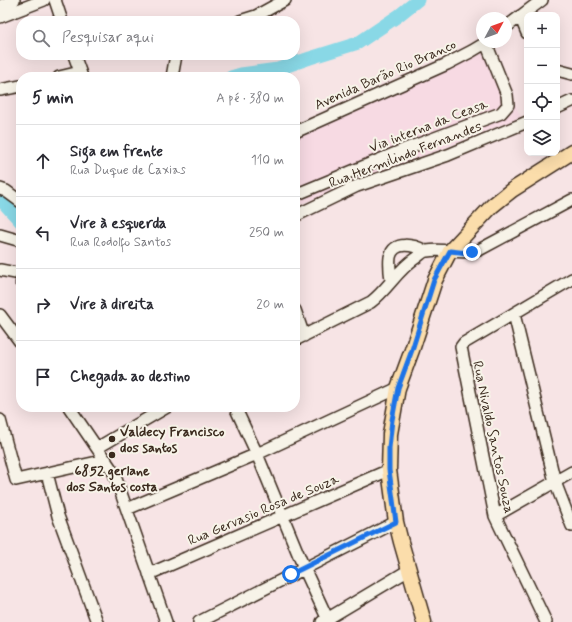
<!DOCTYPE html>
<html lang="pt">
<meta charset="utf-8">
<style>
:root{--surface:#fff;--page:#f7f7f7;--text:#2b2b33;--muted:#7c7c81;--line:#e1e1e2}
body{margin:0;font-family:Mynerve,sans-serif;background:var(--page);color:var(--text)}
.controls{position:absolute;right:12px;top:12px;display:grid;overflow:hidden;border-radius:8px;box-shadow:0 4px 16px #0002}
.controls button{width:36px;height:36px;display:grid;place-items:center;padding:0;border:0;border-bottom:1px solid var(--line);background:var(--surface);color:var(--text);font:20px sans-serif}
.compass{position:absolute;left:476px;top:12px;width:36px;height:36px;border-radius:50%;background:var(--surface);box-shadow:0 4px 16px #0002;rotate:49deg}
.stop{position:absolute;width:12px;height:12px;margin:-9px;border:3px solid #1a73e8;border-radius:50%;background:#fff}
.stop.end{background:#1a73e8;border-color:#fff;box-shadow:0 1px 4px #0008}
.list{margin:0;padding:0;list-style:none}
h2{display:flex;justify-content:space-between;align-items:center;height:52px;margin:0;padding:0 16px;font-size:17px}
h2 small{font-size:13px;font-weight:400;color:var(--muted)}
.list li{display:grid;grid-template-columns:26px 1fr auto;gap:12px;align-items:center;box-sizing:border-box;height:72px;padding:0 16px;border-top:1px solid var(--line)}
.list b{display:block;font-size:15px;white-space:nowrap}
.list p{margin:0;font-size:13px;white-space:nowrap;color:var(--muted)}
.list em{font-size:13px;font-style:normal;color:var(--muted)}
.icon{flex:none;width:22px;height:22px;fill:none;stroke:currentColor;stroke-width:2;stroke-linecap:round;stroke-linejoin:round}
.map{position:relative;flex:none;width:572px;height:622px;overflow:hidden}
.search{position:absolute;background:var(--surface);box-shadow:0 4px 16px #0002;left:16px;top:16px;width:284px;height:44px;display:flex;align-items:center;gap:10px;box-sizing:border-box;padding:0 14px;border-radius:16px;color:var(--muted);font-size:15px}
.panel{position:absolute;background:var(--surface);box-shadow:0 4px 16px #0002;left:16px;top:72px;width:284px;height:340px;border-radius:16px}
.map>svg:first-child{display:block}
.built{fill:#f7dae3}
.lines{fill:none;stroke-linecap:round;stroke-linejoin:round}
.river{stroke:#89d8e6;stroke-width:13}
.minor-casing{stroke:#3b2a1e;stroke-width:14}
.major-casing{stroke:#3b2a1e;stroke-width:17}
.minor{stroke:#f7f3e8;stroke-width:11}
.major{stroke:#fbddab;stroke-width:14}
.wall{fill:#d5a7bf;stroke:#3b2a1e}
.building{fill:#f8c2de;stroke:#3b2a1e}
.route{stroke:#1a73e8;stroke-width:5}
.poi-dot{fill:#3b2a1e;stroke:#f7f3e8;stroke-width:1.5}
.labels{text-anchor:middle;stroke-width:4;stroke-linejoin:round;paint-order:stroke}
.street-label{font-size:14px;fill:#3b2a1e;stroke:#f7f3e8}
.poi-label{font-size:14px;font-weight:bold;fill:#3b2a1e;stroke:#f7f3e8;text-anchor:start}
</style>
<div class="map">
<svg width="572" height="622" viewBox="0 0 572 622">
<rect width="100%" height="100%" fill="#f7e4e5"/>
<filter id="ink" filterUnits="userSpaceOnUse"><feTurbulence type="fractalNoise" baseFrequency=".025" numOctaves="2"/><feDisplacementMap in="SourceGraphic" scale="8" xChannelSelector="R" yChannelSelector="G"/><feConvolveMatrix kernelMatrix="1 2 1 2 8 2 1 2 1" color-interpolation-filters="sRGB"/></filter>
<g filter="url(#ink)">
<path class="built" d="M489,50L521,117L295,206V137Z"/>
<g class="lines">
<path class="river" d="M231,77L241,74L278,69L310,58L358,43L398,16L418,0
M0,199L21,222"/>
<defs>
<path id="minor" d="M55,0L62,21
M0,6L14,0
M520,16L527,33
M0,17L44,0
M240,21L256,16L285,0
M506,27L542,0
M74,55L82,77
M557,70L572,74
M59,77L80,72
M172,77L176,55
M0,90L21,86
M557,108L572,101
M295,132L447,64L472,51L487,42
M0,189L6,191L21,202
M295,195L403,150L501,113L508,105L507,95L486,43
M295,216L357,186L448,155L527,122
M0,235L21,241
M0,270L21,274
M391,280C390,273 389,265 390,257C394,240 414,245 425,251
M295,310L304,336
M514,314L555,482L572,526
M0,315L21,343
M295,340L371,302C388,289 397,270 417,257C420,255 423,251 427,251C445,248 461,255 479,250L572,200
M69,407L114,473L166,622
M235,407L257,454L304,568L329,622
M0,420L16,480L106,460
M97,448L167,407
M47,473L58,516L97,622
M127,509L257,454L398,388
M495,516L572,472
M149,574L389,470
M199,622L396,522
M322,622L409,570
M546,622L495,516L461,347L464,343L572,279"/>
<path id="major" d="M424,622L401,542L396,522L389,470L390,434L398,388L412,350L435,280L450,251L492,206L512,190L572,152"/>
</defs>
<use href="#minor" class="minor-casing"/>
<use href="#major" class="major-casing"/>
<use href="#minor" class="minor"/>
<use href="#major" class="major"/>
</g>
<path class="wall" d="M21,277V287L15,286V282Z"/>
<path class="building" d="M16,276L21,277V283L15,282Z"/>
</g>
<g class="lines" filter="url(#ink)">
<path class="route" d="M291,574L396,522L389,470V448L392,420L398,388L412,350L434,280L450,251L468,253L472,252"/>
</g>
<g class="poi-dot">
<circle cx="112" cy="439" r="4"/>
<circle cx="112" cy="455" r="4"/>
</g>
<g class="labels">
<g class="street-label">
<text transform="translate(385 74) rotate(-24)" y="5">Avenida Barão Rio Branco</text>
<text transform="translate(428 125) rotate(-21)" y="5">Via interna da Ceasa</text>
<text transform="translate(405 154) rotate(-21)" y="5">Rua Hermilindo Fernandes</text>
<text transform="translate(494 437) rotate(78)" y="5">Rua Nivaldo Santos Souza</text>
<text transform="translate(263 509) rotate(-23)" y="5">Rua Gervasio Rosa de Souza</text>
</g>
<g class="poi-label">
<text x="120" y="436">Valdecy Francisco<tspan x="120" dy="16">dos santos</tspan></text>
<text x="112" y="475" text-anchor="middle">6852 gerlane<tspan x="112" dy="16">dos Santos costa</tspan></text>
</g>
</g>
</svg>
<div class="controls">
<button>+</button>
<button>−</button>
<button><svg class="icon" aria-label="locate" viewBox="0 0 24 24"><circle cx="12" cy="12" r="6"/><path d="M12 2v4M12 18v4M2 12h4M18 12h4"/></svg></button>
<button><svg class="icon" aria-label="layers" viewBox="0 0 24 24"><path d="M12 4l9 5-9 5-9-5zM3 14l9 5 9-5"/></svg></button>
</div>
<svg class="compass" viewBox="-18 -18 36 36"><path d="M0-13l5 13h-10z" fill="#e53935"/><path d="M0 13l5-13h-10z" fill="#7c7c81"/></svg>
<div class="stop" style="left:291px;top:574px"></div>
<div class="stop end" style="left:472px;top:252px"></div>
<div class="search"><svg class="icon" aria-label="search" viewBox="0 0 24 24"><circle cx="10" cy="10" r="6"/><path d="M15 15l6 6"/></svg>Pesquisar aqui</div>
<section class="panel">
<h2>5 min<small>A pé · 380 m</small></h2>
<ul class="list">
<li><svg class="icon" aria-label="ahead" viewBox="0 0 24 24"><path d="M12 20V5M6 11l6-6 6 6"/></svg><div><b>Siga em frente</b><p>Rua Duque de Caxias</p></div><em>110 m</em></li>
<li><svg class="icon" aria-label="left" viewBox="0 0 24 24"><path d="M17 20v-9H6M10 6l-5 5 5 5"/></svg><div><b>Vire à esquerda</b><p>Rua Rodolfo Santos</p></div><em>250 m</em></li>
<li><svg class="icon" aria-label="right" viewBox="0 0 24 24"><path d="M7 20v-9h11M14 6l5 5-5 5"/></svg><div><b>Vire à direita</b></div><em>20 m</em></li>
<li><svg class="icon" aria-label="arrive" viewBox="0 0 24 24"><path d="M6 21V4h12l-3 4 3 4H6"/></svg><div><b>Chegada ao destino</b></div></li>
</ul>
</section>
</div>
